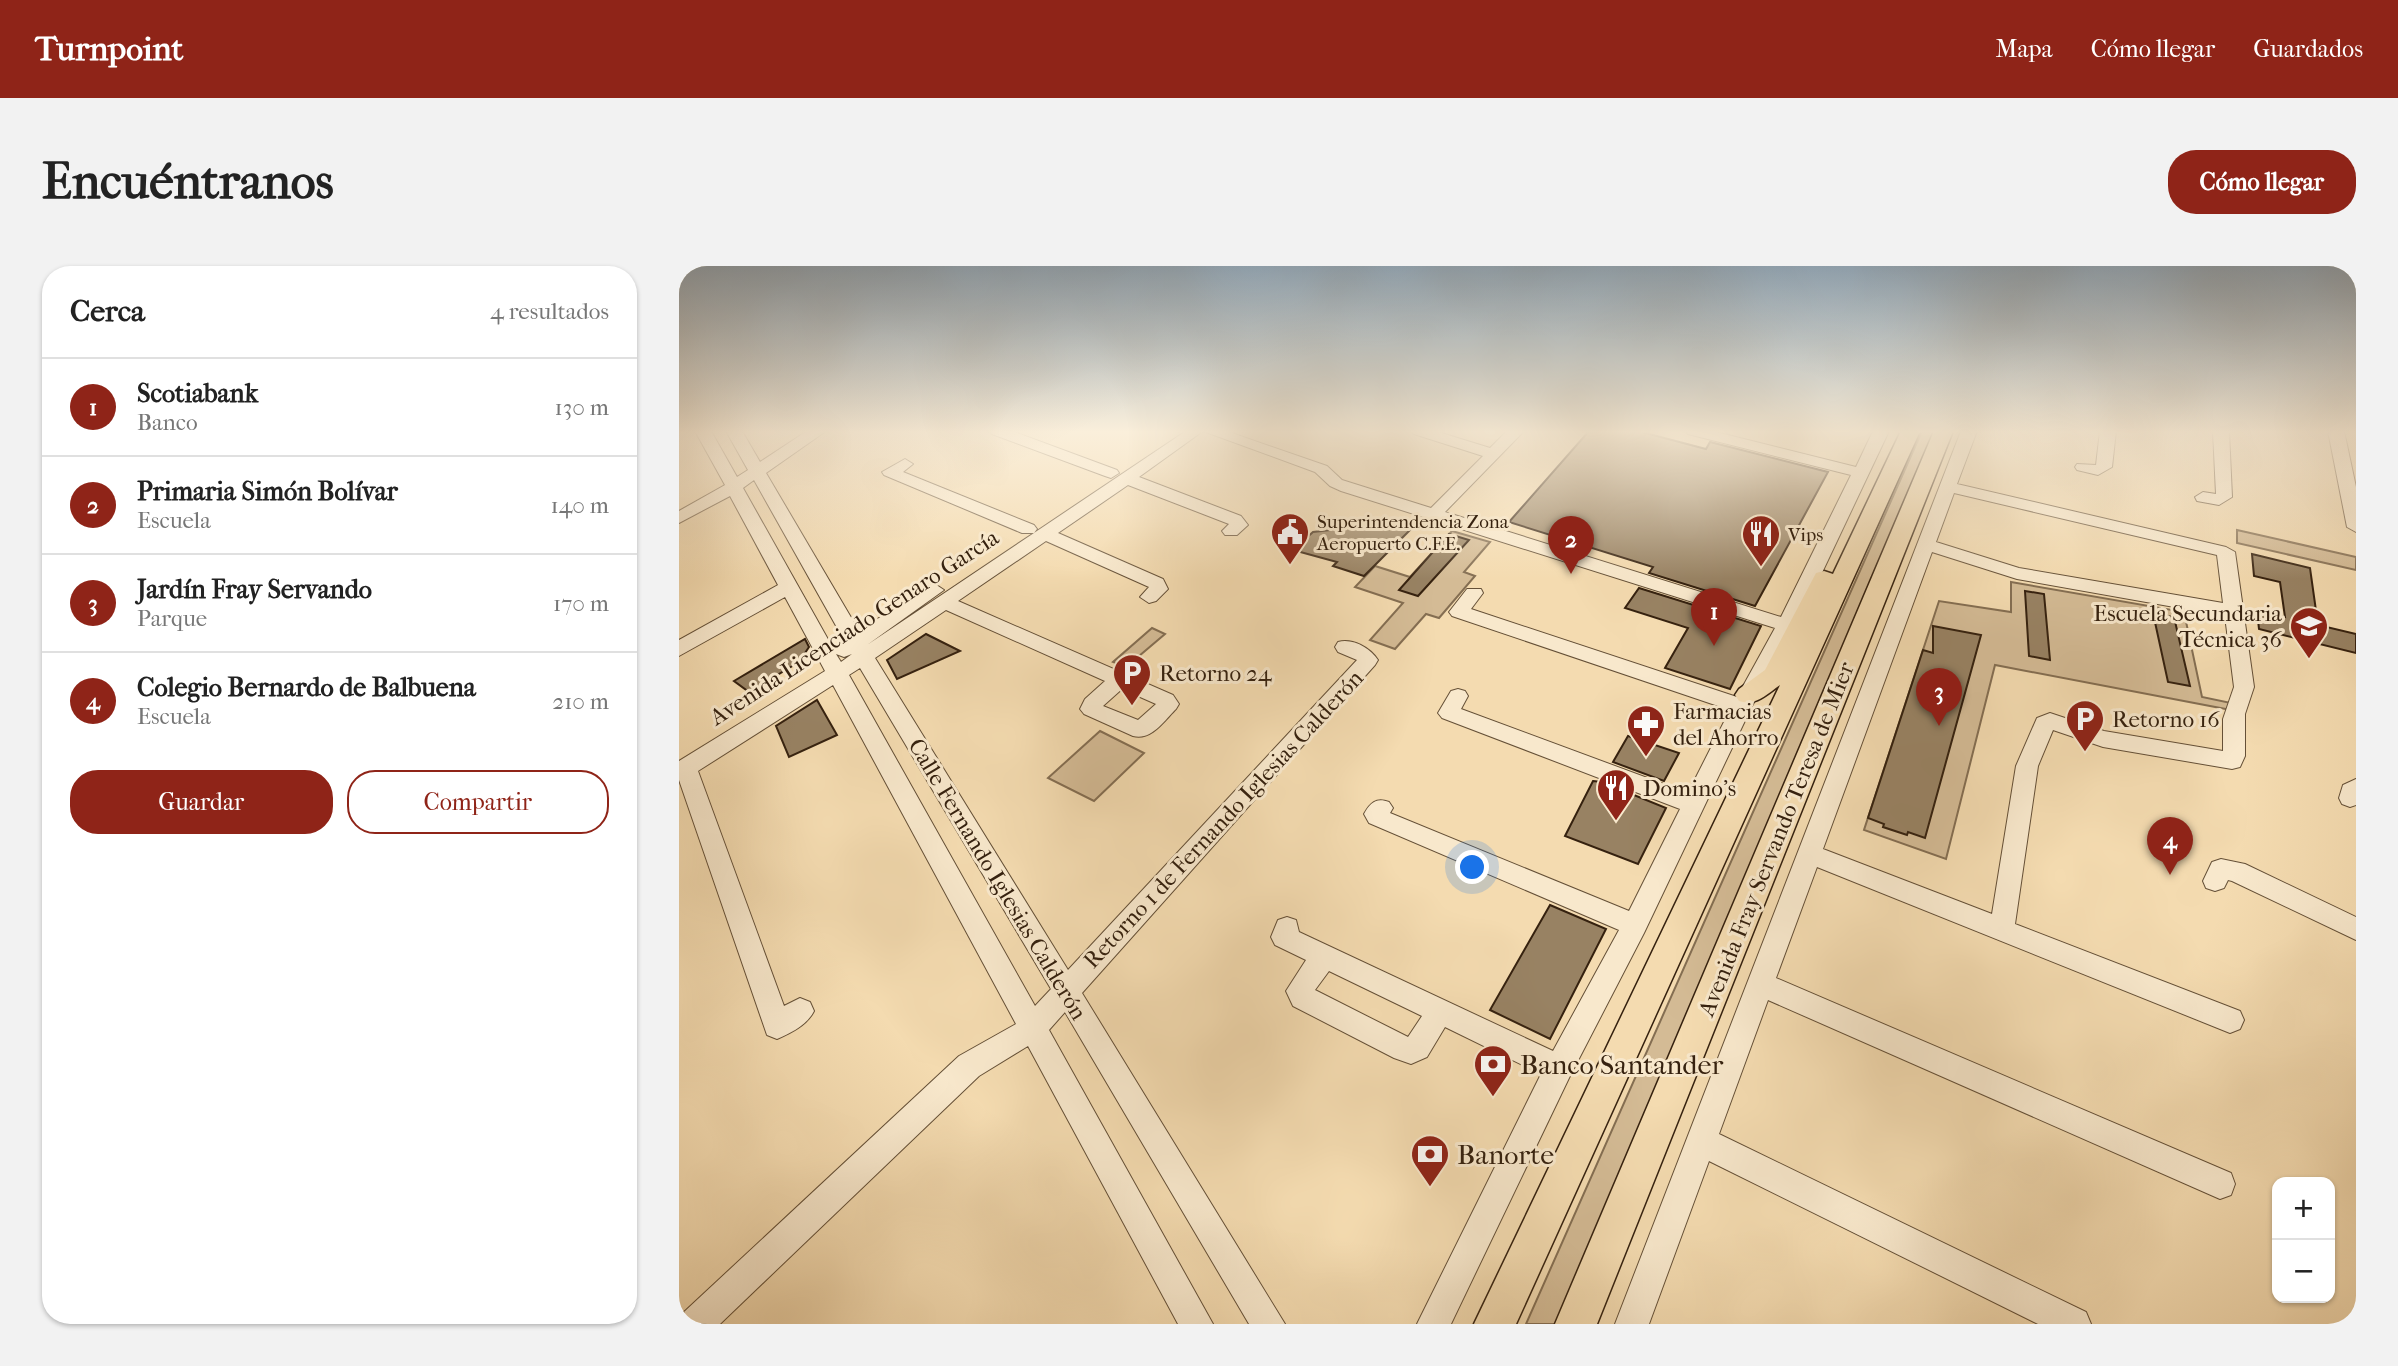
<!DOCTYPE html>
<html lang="es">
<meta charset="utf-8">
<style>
:root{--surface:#fff;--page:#f2f2f2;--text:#222;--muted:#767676;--line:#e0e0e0;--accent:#8f2418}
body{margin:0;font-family:"IM FELL French Canon",serif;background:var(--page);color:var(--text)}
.controls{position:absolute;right:21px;bottom:21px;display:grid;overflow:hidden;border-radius:14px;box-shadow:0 2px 5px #0004}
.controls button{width:63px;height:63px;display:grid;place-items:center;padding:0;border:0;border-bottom:2px solid var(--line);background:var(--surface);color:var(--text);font:35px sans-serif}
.you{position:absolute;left:794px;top:602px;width:24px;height:24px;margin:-18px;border:5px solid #fff;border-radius:50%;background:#1a73e8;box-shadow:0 0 0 10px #1a73e833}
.badge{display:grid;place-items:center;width:46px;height:46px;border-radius:50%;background:var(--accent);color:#fff;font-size:23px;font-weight:700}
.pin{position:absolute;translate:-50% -58px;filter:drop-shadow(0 2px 4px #0008)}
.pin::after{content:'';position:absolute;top:37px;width:24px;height:21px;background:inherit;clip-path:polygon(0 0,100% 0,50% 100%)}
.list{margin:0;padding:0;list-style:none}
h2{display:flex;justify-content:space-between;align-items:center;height:91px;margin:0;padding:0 28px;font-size:30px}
h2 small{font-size:23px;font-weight:400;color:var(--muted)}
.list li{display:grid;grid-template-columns:46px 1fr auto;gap:21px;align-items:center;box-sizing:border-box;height:98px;padding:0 28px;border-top:2px solid var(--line)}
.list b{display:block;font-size:26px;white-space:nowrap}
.list p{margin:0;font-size:23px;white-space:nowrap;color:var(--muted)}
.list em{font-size:23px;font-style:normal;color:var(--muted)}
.actions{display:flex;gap:14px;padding:21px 28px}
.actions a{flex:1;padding:16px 0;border:2px solid var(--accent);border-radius:28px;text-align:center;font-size:24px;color:var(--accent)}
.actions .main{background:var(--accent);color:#fff}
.map{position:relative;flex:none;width:1677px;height:1058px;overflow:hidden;border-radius:28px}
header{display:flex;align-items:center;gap:42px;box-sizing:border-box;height:98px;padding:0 35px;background:var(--accent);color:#fff}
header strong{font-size:33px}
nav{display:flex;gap:38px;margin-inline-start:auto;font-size:24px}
.intro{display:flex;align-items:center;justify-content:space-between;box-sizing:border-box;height:168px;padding:0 42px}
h1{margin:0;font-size:49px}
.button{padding:18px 32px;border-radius:28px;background:var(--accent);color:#fff;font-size:24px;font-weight:700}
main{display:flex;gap:42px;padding:0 42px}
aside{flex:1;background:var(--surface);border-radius:28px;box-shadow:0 2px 5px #0004}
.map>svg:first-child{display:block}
.green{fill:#d4bb95;stroke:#846e52;stroke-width:2}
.building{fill:#988263;stroke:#35210f;stroke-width:2}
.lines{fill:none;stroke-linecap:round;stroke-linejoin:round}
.minor-casing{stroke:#655037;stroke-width:2}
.major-casing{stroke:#35210f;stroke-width:3}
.minor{fill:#f8e8cc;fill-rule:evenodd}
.major{fill:#f4dbb0;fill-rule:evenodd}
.labels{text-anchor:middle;stroke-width:6;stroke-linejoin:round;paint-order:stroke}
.far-poi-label{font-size:19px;fill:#35210f;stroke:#f8e8cc;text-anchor:start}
.poi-label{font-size:23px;fill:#35210f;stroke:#f8e8cc;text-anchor:start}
.street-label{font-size:23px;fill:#35210f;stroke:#f8e8cc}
.near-poi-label{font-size:28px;fill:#35210f;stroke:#f8e8cc;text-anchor:start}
</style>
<header>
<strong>Turnpoint</strong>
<nav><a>Mapa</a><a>Cómo llegar</a><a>Guardados</a></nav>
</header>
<div class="intro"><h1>Encuéntranos</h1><a class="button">Cómo llegar</a></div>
<main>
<aside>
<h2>Cerca<small>4 resultados</small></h2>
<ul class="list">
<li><span class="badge">1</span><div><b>Scotiabank</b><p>Banco</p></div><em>130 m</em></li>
<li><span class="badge">2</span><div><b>Primaria Simón Bolívar</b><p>Escuela</p></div><em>140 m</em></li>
<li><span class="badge">3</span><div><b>Jardín Fray Servando</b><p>Parque</p></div><em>170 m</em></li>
<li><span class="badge">4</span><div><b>Colegio Bernardo de Balbuena</b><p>Escuela</p></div><em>210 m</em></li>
</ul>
<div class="actions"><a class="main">Guardar</a><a>Compartir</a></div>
</aside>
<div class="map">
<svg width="1677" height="1058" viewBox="0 0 1677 1058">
<rect width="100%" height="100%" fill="#f4dbb0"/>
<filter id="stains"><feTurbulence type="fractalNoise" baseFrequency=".00286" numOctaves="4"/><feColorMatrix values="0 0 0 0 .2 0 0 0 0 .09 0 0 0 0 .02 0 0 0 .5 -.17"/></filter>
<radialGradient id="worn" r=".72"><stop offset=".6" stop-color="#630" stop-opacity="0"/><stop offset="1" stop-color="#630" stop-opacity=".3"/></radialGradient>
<path class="green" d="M1243,165H1261L881,1058H847Z
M1558,264L1677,291V304L1558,277Z
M773,265L811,276L785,306L796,310L760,352L747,348L716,383L691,374L724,337L676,321L696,300L731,311Z
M1332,316L1505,346L1523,431L1552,437V444L1316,399L1267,593L1185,564L1260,335L1332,346Z
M473,362L486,368L447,401L434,396Z
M421,465L465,487L415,535L369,512Z"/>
<path class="building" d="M910,165H959L1027,183L1031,176L1149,206L1076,340L970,307L974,301L830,256Z
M741,254L685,310L654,300L658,296L614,284L634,266Z
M770,268L790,274L739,330L720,324Z
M1573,288L1631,302L1639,359L1677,368V387L1580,363L1578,345L1606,351L1601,316L1575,310Z
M960,322L1082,360L1051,423L986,402L1009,362L946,342Z
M1346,325L1365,328L1371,394L1350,390Z
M1474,347L1495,351L1511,420L1489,416Z
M1254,360L1302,369L1246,572L1229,566L1228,569L1204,561L1205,558L1189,552L1244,384L1254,387Z
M247,368L281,385L218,413L208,394Z
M126,373L130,381L120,396L70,426L55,415Z
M138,434L158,469L110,491L97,460Z
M949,470L1000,487L985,515L934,496Z
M914,515L923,516L987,542L959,598L886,570Z
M871,639L927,663L871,773L811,744Z"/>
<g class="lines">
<defs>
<path id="minor" d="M16,165H32L58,211L69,204L47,165H63L81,196L128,165H147L87,207L180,365L249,320L256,318L265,324L188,379L355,267H343L205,209L203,206L226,193L234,198L224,206L355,259L358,263L355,267L507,165H547L648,200L663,214L752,242L804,190L735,168L732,165H756L811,182L828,165H845L766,246L1102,351L1172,209L1009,168L1006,165H1033L1177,201L1194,165H1210L1124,347L1073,440L965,667L890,812L772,1058H738L862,808L766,761L748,791L732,798L715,792L614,740L607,725L627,694L596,679L592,671L599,654L608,651L617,654L620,666L874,785L940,664L690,557L685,548C691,537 697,531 710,536L714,542L711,547L950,645L1001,543L763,452L759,447L772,425L779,423L786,425L789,430L782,443L1009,527L1051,444L773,350L770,346L788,323H802L804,327L792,343L1058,431L1096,362L662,225L651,220L636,206L524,165L460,211L562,250L569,259L558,269H546L543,265L550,258L449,219L379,267L484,313L489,323L477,335L470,337L461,331L470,321L367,275L279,335L494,429L500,438L497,443C485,455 472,475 454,470L405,448L401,443L406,433L426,415L267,344L196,392L389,704L678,394L659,386L656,381L659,376C674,372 691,382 699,394L696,399L403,727L606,1058H570L386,746L370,764L534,1058H499L349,780L300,810L41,1058H0L5,1046L280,790L337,758L154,419L19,505L105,740L121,732L131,736L135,745C128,759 112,767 98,773L88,769L0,514V495L146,405L106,331L0,390V374L99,319L51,230L0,257V245L46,219ZM75,214L165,374L155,384L64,222ZM157,388L165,391L173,388L162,396ZM181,402L372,723L356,740L170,409ZM443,423L477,438L459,454L424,440ZM650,705L743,750L729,771L636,724Z
M310,165H333L438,204L440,207L432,212L426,210L313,168Z
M1282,165H1298L1278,218L1547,281L1556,286L1575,421L1566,448V490L1561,501L1553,503L1424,481L1374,464L1359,500L1336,658L1561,745L1565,754L1561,763L1551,767L1138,601L1097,712L1552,907L1556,918L1552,929L1541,933L1089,734L1040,868L1407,1046L1412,1058H1359L1030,895L970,1058H936ZM1275,227L1538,289L1544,337L1340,302L1257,276ZM1253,286L1338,313L1546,350L1555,421L1544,453V485L1425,465L1371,447L1358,452L1337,500L1313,648L1144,583Z
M1421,165H1437L1433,201L1419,209L1398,204L1396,201L1398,198L1417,199Z
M1534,165H1550L1553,231L1540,239L1518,235L1516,231L1524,226L1537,228Z
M1649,165H1665L1677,221V266L1668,261Z
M1677,513V539L1671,541L1663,538L1660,532L1664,519Z
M1542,593L1566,598L1677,651V674L1553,615L1549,614L1545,622L1536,625L1527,622L1524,615L1533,596Z"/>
<path id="major" d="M1222,165H1241L837,1058H795L1101,419C1087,429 1077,440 1060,435L1056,429L1060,423L1086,404L1137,307L1145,305L1154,308Z
M1255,165H1274L918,1058H876Z"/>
</defs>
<use href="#minor" class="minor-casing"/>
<use href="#major" class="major-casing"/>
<use href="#minor" class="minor"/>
<use href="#major" class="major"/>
</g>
<linearGradient id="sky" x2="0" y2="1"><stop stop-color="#93aabc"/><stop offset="0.53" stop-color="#faefdb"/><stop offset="1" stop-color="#faefdb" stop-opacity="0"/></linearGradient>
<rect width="1677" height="313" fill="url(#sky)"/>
<defs>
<symbol id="civic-pin" viewBox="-11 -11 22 30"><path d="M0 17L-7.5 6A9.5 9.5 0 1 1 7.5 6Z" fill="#8f2418" stroke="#f8e8cc"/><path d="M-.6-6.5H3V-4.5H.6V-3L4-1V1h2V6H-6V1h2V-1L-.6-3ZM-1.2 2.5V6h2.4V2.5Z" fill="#fff"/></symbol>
<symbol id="restaurant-pin" viewBox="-11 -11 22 30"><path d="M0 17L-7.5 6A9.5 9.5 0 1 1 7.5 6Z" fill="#8f2418" stroke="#f8e8cc"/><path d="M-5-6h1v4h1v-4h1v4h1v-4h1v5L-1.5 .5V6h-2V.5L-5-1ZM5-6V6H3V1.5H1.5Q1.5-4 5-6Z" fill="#fff"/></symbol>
<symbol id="school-pin" viewBox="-11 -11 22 30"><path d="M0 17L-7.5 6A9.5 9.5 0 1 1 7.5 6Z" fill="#8f2418" stroke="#f8e8cc"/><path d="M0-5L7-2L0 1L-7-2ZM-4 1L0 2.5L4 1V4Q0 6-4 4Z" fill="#fff"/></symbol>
<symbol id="parking-pin" viewBox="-11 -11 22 30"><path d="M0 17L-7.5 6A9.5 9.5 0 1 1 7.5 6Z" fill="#8f2418" stroke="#f8e8cc"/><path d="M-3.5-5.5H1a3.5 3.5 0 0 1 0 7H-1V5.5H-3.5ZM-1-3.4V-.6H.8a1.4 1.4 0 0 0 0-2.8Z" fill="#fff"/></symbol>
<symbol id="pharmacy-pin" viewBox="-11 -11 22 30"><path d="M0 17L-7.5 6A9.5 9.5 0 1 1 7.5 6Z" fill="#8f2418" stroke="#f8e8cc"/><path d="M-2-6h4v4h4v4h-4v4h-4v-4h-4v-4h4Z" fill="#fff"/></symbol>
<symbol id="bank-pin" viewBox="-11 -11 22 30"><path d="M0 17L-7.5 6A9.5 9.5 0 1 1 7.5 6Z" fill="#8f2418" stroke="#f8e8cc"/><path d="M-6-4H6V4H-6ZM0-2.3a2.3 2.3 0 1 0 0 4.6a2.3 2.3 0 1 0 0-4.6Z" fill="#fff"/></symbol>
</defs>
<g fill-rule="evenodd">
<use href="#civic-pin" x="589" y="244" width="44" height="60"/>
<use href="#restaurant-pin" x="1060" y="246" width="44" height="60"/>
<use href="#school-pin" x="1608" y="338" width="44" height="60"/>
<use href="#parking-pin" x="431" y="385" width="44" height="60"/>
<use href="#parking-pin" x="1384" y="431" width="44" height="60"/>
<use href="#pharmacy-pin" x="945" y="436" width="44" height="60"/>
<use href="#restaurant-pin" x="915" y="500" width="44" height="60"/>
<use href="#bank-pin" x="792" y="776" width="44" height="60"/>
<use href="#bank-pin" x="729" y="866" width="44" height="60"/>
</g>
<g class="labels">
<g class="far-poi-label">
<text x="638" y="262">Superintendencia Zona<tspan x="638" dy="22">Aeropuerto C.F.E.</tspan></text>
<text x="1109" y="275">Vips</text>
</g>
<g class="poi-label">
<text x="1603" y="355" text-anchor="end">Escuela Secundaria<tspan x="1603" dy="26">Técnica 36</tspan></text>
<text x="480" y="415">Retorno 24</text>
<text x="994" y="453">Farmacias<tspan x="994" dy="26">del Ahorro</tspan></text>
<text x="1433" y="461">Retorno 16</text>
<text x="964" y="530">Domino's</text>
</g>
<g class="street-label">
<text transform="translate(175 361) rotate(-33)" y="8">Avenida Licenciado Genaro García</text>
<text transform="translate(544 553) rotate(-47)" y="8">Retorno 1 de Fernando Iglesias Calderón</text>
<text transform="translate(1097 573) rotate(-68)" y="8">Avenida Fray Servando Teresa de Mier</text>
<text transform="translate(319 613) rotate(59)" y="8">Calle Fernando Iglesias Calderón</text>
</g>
<g class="near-poi-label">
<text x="841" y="808">Banco Santander</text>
<text x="778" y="898">Banorte</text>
</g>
</g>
<rect width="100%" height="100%" filter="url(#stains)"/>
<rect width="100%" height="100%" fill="url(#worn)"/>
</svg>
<div class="controls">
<button>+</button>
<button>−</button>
</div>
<div class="you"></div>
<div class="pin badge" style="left:1035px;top:380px">1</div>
<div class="pin badge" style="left:892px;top:308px">2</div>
<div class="pin badge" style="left:1260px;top:460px">3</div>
<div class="pin badge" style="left:1491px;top:609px">4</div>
</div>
</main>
